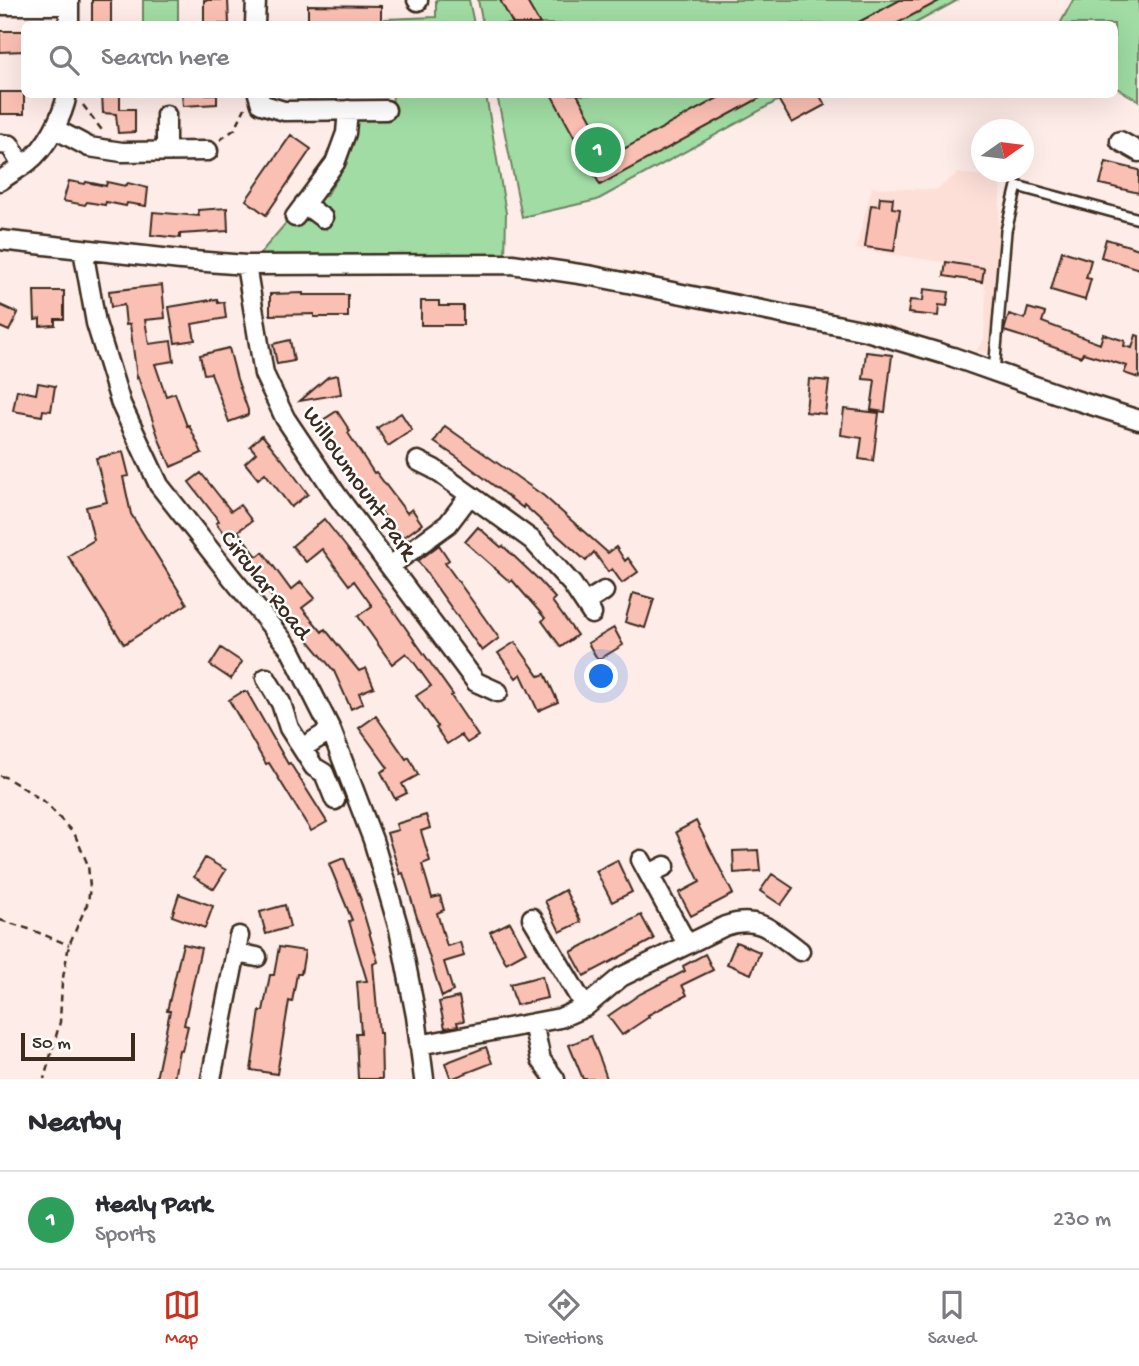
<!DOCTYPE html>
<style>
:root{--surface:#fff;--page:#f2f2f3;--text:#2b2b33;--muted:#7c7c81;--line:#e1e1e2;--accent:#c8321e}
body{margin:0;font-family:"Gochi Hand",sans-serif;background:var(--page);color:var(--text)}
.compass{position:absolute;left:971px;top:119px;width:63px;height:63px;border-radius:50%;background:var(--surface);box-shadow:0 7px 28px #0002;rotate:76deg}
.scale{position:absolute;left:21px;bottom:18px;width:114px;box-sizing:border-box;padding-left:7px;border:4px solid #3b2a1e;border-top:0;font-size:19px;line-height:24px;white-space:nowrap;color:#3b2a1e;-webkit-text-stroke:5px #fff;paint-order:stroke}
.you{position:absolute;left:602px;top:677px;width:24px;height:24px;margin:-18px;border:5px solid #fff;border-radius:50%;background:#1a73e8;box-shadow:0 0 0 10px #1a73e833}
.badge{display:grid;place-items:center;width:46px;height:46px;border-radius:50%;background:var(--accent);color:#fff;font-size:23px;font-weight:700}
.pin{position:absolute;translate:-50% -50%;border:4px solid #fff;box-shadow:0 2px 7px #0006}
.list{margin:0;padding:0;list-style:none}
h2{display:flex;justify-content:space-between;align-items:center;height:91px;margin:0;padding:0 28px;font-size:30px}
h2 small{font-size:23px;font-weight:400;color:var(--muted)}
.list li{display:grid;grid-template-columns:46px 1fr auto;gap:21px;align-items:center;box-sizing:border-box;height:98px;padding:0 28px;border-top:2px solid var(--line)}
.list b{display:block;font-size:26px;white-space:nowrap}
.list p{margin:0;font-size:23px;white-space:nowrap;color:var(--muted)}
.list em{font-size:23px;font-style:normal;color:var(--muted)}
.icon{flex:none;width:38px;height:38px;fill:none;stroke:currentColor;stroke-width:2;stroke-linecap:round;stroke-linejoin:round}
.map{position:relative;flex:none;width:1139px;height:1079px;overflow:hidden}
.search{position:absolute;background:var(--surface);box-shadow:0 7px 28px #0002;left:21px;right:21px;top:21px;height:77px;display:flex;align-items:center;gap:18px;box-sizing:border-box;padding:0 24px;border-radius:10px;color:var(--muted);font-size:26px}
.sheet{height:189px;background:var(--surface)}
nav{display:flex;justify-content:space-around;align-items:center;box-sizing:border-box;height:98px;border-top:2px solid var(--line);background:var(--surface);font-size:19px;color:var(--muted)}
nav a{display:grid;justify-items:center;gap:4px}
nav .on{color:var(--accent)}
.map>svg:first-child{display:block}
.built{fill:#fddfd8}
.green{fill:#a0dca3;stroke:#6e8360;stroke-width:2}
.building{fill:#fbc0b4;stroke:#3b2a1e;stroke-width:2}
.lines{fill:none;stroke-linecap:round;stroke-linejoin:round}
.lane-casing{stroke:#3b2a1e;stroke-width:14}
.street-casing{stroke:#3b2a1e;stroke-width:23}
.path{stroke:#3b2a1e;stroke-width:2.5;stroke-dasharray:7 5;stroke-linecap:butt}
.lane{stroke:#fff;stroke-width:9}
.street{stroke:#fff;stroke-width:18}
.labels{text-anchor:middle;stroke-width:5;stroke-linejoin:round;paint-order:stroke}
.street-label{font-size:24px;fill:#3b2a1e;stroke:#fff}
</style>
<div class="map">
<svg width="1139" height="1079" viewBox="0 0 1139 1079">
<rect width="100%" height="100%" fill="#feece8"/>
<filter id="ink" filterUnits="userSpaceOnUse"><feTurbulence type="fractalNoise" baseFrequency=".0143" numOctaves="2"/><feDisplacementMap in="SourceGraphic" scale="14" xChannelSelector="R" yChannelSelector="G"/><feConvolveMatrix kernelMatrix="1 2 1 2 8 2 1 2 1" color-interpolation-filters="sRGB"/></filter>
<g filter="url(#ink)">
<path class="built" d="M958,173L1001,178L992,353L976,351L984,339L986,289L982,281L983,268L856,249L872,187L936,190Z"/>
<path class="green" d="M143,0H178V24H143Z
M436,0H469L474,24H385V19L436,17Z
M478,0H958L914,24H483Z
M1073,0H1139V101L1115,87L1114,24H1060Z
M393,95H486L506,213L505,260L257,257L286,223L295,226L301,223L306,215L326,229L333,217C325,213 319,210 318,200L321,197L326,196L347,163L346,155L352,142L354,123L361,119L391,118Z
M497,95H788L597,200L522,217Z"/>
<path class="building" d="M92,0H111V24H92Z
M204,0H228L229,24H204Z
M500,0H526L540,24H513Z
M900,0H941L896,24H855Z
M308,5L381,6V24H308Z
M0,31H24V51L0,52Z
M0,92H24V114H0Z
M102,94H120V109H135V132L118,133L116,114L103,113Z
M182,94H217V104L183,106Z
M551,94H577L611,156L725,94H767L600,185Z
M775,94H819L825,105L792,123Z
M291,135L311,149L266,215L246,200Z
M1106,162L1139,170V193L1100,184Z
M69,181L85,184L86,182L106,186L107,182L125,186L128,183L148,188L146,206L127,203L126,206L106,202L105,205L87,202L85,205L63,201Z
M880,197L893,198L892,208L900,209L894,251L865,247L871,205L879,206Z
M227,208L228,231L180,234V238L151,235L153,212L199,216L198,210Z
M1106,239L1139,249V269L1101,257Z
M1062,251L1091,260L1086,278L1091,279L1085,300L1051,290Z
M946,262L984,268L982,282L944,276Z
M162,285L165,318L145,320L149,344L171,341L174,361L155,364L166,396L175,393L187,426L189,425L202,453L171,467L160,442L138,377L137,378L130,324L126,325L124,305L111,307L109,291Z
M924,289L949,292L947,306L939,305L938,316L908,313L910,300L923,301Z
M34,291H64V319H55V325L40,326V319L35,320Z
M303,293V295H348V317H314V314L270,315V294Z
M217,299L218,303L224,302L226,318L192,324L195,340L175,343L169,307Z
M421,301H439V306H463V325H421Z
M0,305L18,313L9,331L0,327Z
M1028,308L1045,313L1042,322L1100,344L1103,334L1125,341L1124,346L1132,348L1136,335L1139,336V378L1124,373L1127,366L1083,353L1081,357L1036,341L1004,331L1009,314L1025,319Z
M290,340L294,361L277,364L273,344Z
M229,348L237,379L248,410V415L229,422L211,373L204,374L200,355Z
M866,352L892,355L885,412L871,410L875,380L863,379Z
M338,375L341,394L300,401L328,377Z
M809,379L829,381L825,414L806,412Z
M38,383L55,386L51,411L43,410L42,416L13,411L17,390L36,394Z
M844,409L879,413L873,461L859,459L862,438L841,435Z
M337,411L350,431L348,433L374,473L376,472L407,513L412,509L422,524L403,538L402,535L400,537L379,509L377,510L315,425Z
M401,413L412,430L388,446L377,428Z
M445,426L544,496L608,553L616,547L625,561L628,558L638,572L622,583L612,569L608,572L594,552L586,561L524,505L523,508L458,458L434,442Z
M262,435L282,459L308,494L291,507L265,473L258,479L245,463L256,453L250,446Z
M123,452L129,476L123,477L131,514L187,604L124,644L68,556L94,540L86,507L107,502L96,458Z
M201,473L231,511L240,505L252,521L238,531L256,555L258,556L263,552L291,590L301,582L315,598L302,608L322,632L325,629L359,671L366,668L374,687L359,693L363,703L351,709L334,671L266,590L216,523L219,521L189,482Z
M324,519L366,572L453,695L451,696L478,736L467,743L461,735L447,744L436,728L438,727L416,696L431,686L413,661L406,653L392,664L358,616L372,606L354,581L349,585L322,549L306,562L292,546Z
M478,527L501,547L503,546L537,578L555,598L552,601L577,635L561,647L542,621L545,618L512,580L510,582L465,542Z
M439,545L449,560L445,563L499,638L482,651L418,561Z
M633,593L654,599L645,628L625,622Z
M614,628L623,645L598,660L588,643Z
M515,642L539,676L545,674L558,702L538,711L521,674L516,678L498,653Z
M221,648L242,662L231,679L210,665Z
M242,692H247L288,764L290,763L327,822L311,831L269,763L266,764L229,700Z
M376,716L406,759L409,757L418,775L402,784L407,793L395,799L381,772L388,768L359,728Z
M426,815L430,828L421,831L430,861L422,864L432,898L440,896L444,910L437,913L447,946L460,942L464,956L444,962L453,991L442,997L403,873L400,874L387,833L398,830L396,824Z
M696,821L733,894L691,916L679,893L700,882L676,832Z
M758,850L760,871L734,873L733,851Z
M205,858L226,870L214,889L194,877Z
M344,858L361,900L360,901L378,962L373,964L379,1033H381L382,1079H358L356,1033H361L357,982L367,981L349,921L352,920L329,864Z
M617,860L632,892L612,902L596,871Z
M772,874L793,888L781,905L760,891Z
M565,890L581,922L560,932L545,901Z
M179,894L213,906L205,928L172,916Z
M285,905L290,927L266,934L260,912Z
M641,915L654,939L584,976L571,952Z
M510,922L526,952L506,963L490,932Z
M736,942L760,952L751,974L727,964Z
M183,944L201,948L184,1025L188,1026L182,1051L179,1050L174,1079H156L170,1011H167Z
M279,947L305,951L301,974H297L292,1002L289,1001L277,1074L251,1070L260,1011H263L270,975H274Z
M705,954L713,970L682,985L687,995L648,1015L649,1017L622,1035L608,1016L640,994L685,971L683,966Z
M542,976L547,998L516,1005L510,984Z
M459,997L464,1021L457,1022L458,1026L445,1028L439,1002Z
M591,1036L602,1064L607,1079H583L569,1045Z
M486,1047L492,1063L451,1079L445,1063Z"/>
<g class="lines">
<defs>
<path id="lane" d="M994,372L1006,231L1017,186L1139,219"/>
<path id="street" d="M69,0V24
M417,0L418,1
M0,5H69
M255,24L256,0
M258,94L261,104L284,111L386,110
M55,129L89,147L122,152L208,151
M1120,141L1139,152
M0,144L10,145L22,166
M166,151V115
M0,181C9,174 19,169 28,162C46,148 63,117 67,94
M304,204L323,218
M295,217L335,163L346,133L348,110
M0,240L181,260L246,265L512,264L593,276L866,331L953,357L1069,398L1139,420
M83,250L96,323L121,404L159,485L232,578L290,649L331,730L373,840L399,929L416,1016L424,1079
M246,265L264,374L285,418L338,497L476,682L498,692
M418,461L434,469L532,540L572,584L592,614
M390,566L448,524L470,495
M585,603L604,591
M266,678L281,703L289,728L314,767L324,773L335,800
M302,748L331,730
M641,860L687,944
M649,874L665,866
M532,918L585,1007
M236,953L257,957
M533,1023L541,1060L555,1079
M419,1045L560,1018L585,1007L621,977L725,926C759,914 774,932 800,951
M211,1079L239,936"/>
</defs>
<use href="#lane" class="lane-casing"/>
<use href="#street" class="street-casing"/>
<path class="path" d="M83,105L104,133
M220,140L235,129L245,108
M0,776L5,777L25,789L46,803L75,835L88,865L90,887L88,902L69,945L62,983L60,1022L44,1079
M0,920L32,930L69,945"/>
<use href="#lane" class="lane"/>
<use href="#street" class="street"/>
</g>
</g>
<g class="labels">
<g class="street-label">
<text transform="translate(361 482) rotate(55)" y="8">Willowmount Park</text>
<text transform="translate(267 584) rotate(52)" y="8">Circular Road</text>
</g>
</g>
</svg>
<svg class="compass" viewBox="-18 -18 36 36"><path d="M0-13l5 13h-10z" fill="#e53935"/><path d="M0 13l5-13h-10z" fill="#7c7c81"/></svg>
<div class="scale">50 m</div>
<div class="you"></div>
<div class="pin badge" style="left:598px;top:150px;background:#2e9e5b">1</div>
<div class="search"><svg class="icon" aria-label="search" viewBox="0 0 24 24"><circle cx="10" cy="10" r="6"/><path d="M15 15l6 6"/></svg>Search here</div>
</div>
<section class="sheet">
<h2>Nearby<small></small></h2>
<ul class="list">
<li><span class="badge" style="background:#2e9e5b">1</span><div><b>Healy Park</b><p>Sports</p></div><em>230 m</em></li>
</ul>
</section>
<nav>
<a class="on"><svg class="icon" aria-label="map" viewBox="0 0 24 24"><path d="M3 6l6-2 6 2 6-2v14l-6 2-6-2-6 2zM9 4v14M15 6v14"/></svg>Map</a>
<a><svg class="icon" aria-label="directions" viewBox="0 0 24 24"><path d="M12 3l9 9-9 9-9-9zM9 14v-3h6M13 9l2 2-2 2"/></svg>Directions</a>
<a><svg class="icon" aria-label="saved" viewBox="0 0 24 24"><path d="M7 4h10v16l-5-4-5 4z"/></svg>Saved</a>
</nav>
